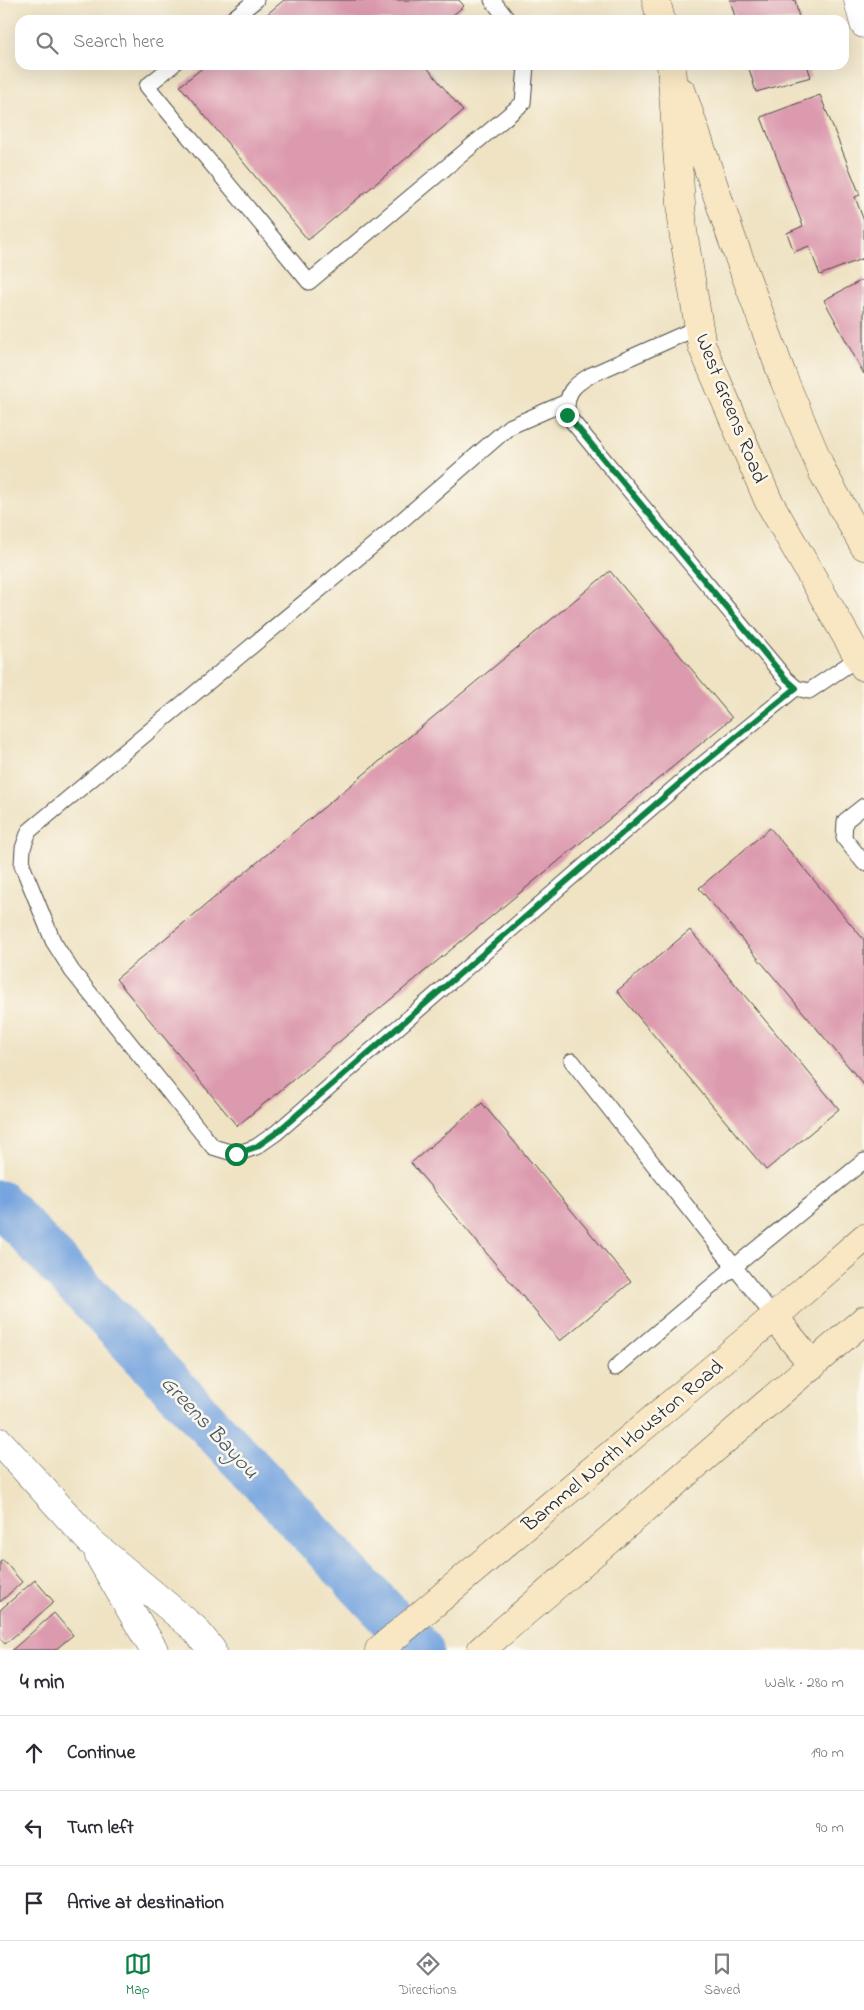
<!DOCTYPE html>
<meta charset="utf-8">
<style>
:root{--surface:#fff;--page:#f2f2f3;--text:#2b2b33;--muted:#7c7c81;--line:#e1e1e2;--accent:#0b8043}
body{margin:0;font-family:"Indie Flower",sans-serif;background:var(--page);color:var(--text)}
.stop{position:absolute;width:15px;height:15px;margin:-11px;border:4px solid #0b8043;border-radius:50%;background:#fff}
.stop.end{background:#0b8043;border-color:#fff;box-shadow:0 1px 5px #0008}
.list{margin:0;padding:0;list-style:none}
h2{display:flex;justify-content:space-between;align-items:center;height:65px;margin:0;padding:0 20px;font-size:21px}
h2 small{font-size:16px;font-weight:400;color:var(--muted)}
.list li{display:grid;grid-template-columns:32px 1fr auto;gap:15px;align-items:center;box-sizing:border-box;height:75px;padding:0 20px;border-top:1px solid var(--line)}
.list b{display:block;font-size:19px;white-space:nowrap}
.list em{font-size:16px;font-style:normal;color:var(--muted)}
.icon{flex:none;width:28px;height:28px;fill:none;stroke:currentColor;stroke-width:2;stroke-linecap:round;stroke-linejoin:round}
.map{position:relative;flex:none;width:864px;height:1650px;overflow:hidden}
.search{position:absolute;background:var(--surface);box-shadow:0 5px 20px #0002;left:15px;right:15px;top:15px;height:55px;display:flex;align-items:center;gap:12px;box-sizing:border-box;padding:0 18px;border-radius:15px;color:var(--muted);font-size:19px}
.sheet{height:290px;background:var(--surface)}
nav{display:flex;justify-content:space-around;align-items:center;box-sizing:border-box;height:70px;border-top:1px solid var(--line);background:var(--surface);font-size:14px;color:var(--muted)}
nav a{display:grid;justify-items:center;gap:2px}
nav .on{color:var(--accent)}
.map>svg:first-child{display:block}
.lines{fill:none;stroke-linecap:round;stroke-linejoin:round}
.river{stroke:#76a4df;stroke-width:45}
.building{fill:#dc9aae}
.lane-casing{stroke:#484742;stroke-width:17}
.street-casing{stroke:#484742;stroke-width:29}
.secondary-casing{stroke:#484742;stroke-width:29}
.lane{stroke:#fff;stroke-width:15}
.street{stroke:#fff;stroke-width:28}
.secondary{stroke:#f9e7c3;stroke-width:28}
.route{stroke:#0b8043;stroke-width:6}
.labels{text-anchor:middle;stroke-width:5;stroke-linejoin:round;paint-order:stroke}
.street-label{font-size:21px;fill:#2b2b2b;stroke:#fbf7ec}
.water-label{font-size:22px;font-style:italic;fill:#45556a;stroke:#fbf7ec}
</style>
<div class="map">
<svg width="864" height="1650" viewBox="0 0 864 1650">
<rect width="100%" height="100%" fill="#fbf7ec"/>
<filter id="ink" filterUnits="userSpaceOnUse"><feTurbulence type="fractalNoise" baseFrequency=".02" numOctaves="2"/><feDisplacementMap in="SourceGraphic" scale="10" xChannelSelector="R" yChannelSelector="G"/><feConvolveMatrix kernelMatrix="1 2 1 2 8 2 1 2 1" color-interpolation-filters="sRGB"/></filter>
<filter id="wash" filterUnits="userSpaceOnUse"><feTurbulence type="fractalNoise" baseFrequency=".0096" numOctaves="4" result="noise"/><feDisplacementMap in="SourceGraphic" scale="20" xChannelSelector="R" yChannelSelector="G"/><feGaussianBlur stdDeviation="1.12" result="paint"/><feColorMatrix in="noise" values="0 0 0 0 0 0 0 0 0 0 0 0 0 0 0 0 0 1.4 0 .05"/><feComposite in="paint" operator="in"/></filter>
<g filter="url(#wash)">
<rect width="100%" height="100%" fill="#efe3c4"/>
<g class="lines">
<path class="river" d="M0,1203L421,1650"/>
</g>
<g id="blocks">
<path class="building" d="M284,0H459L464,6L447,20H260Z
M730,0H795L799,18L801,17L802,20H736Z
M206,65H425L463,111L308,240L180,86Z
M748,65H807L811,77L756,92Z
M820,95L860,195L855,197L864,221V258L820,275L809,246L794,252L787,233L803,226L761,117Z
M864,279V374L824,300Z
M610,571L732,718L237,1126L116,979Z
M770,828L864,940V1085L699,888Z
M690,930L839,1109L766,1170L617,991Z
M482,1103L631,1282L560,1341L411,1163Z
M3,1560L22,1582L0,1602V1562Z
M35,1580L54,1602L5,1644L0,1638V1610Z
M54,1613L73,1635L55,1650H12Z"/>
</g>
</g>
<g filter="url(#ink)">
<use href="#blocks" fill-opacity="0" stroke="#484742" stroke-width="1"/>
<g class="lines">
<defs>
<path id="lane" d="M492,0L508,20
M231,20L256,0
M173,65L147,86L309,282L523,103L526,65
M699,327L591,375C572,386 566,392 567,415L785,678L796,688L809,691L858,658
M566,402L509,427L377,542L29,831L23,848L22,865L53,941L72,971L213,1147L236,1154L256,1147L276,1133L687,777L796,688
M864,806L845,821L844,838L864,863
M572,1061L774,1317
M615,1368L734,1267L864,1161"/>
<path id="street" d="M858,0L864,24
M0,1442L91,1542L195,1629L212,1650
M99,1556L154,1650"/>
<path id="secondary" d="M656,0L661,20
M671,65L683,231L702,346L768,500L864,667
M682,92L731,236L784,380L823,473L864,546
M774,1317L813,1365
M379,1650L774,1317L864,1238
M481,1650L864,1320"/>
</defs>
<use href="#lane" class="lane-casing"/>
<use href="#street" class="street-casing"/>
<use href="#secondary" class="secondary-casing"/>
<use href="#lane" class="lane"/>
<use href="#street" class="street"/>
<use href="#secondary" class="secondary"/>
</g>
</g>
<g class="lines" filter="url(#ink)">
<path class="route" d="M236,1154L256,1147L276,1133L687,777L796,688L785,678L567,415"/>
</g>
<g class="labels">
<g class="street-label">
<text transform="translate(732 408) rotate(68)" y="7">West Greens Road</text>
<text transform="translate(622 1445) rotate(-40)" y="7">Bammel North Houston Road</text>
</g>
<g class="water-label">
<text transform="translate(211 1426) rotate(47)" y="8">Greens Bayou</text>
</g>
</g>
</svg>
<div class="stop" style="left:236px;top:1154px"></div>
<div class="stop end" style="left:567px;top:415px"></div>
<div class="search"><svg class="icon" aria-label="search" viewBox="0 0 24 24"><circle cx="10" cy="10" r="6"/><path d="M15 15l6 6"/></svg>Search here</div>
</div>
<section class="sheet">
<h2>4 min<small>Walk · 280 m</small></h2>
<ul class="list">
<li><svg class="icon" aria-label="ahead" viewBox="0 0 24 24"><path d="M12 20V5M6 11l6-6 6 6"/></svg><div><b>Continue</b></div><em>190 m</em></li>
<li><svg class="icon" aria-label="left" viewBox="0 0 24 24"><path d="M17 20v-9H6M10 6l-5 5 5 5"/></svg><div><b>Turn left</b></div><em>90 m</em></li>
<li><svg class="icon" aria-label="arrive" viewBox="0 0 24 24"><path d="M6 21V4h12l-3 4 3 4H6"/></svg><div><b>Arrive at destination</b></div></li>
</ul>
</section>
<nav>
<a class="on"><svg class="icon" aria-label="map" viewBox="0 0 24 24"><path d="M3 6l6-2 6 2 6-2v14l-6 2-6-2-6 2zM9 4v14M15 6v14"/></svg>Map</a>
<a><svg class="icon" aria-label="directions" viewBox="0 0 24 24"><path d="M12 3l9 9-9 9-9-9zM9 14v-3h6M13 9l2 2-2 2"/></svg>Directions</a>
<a><svg class="icon" aria-label="saved" viewBox="0 0 24 24"><path d="M7 4h10v16l-5-4-5 4z"/></svg>Saved</a>
</nav>
